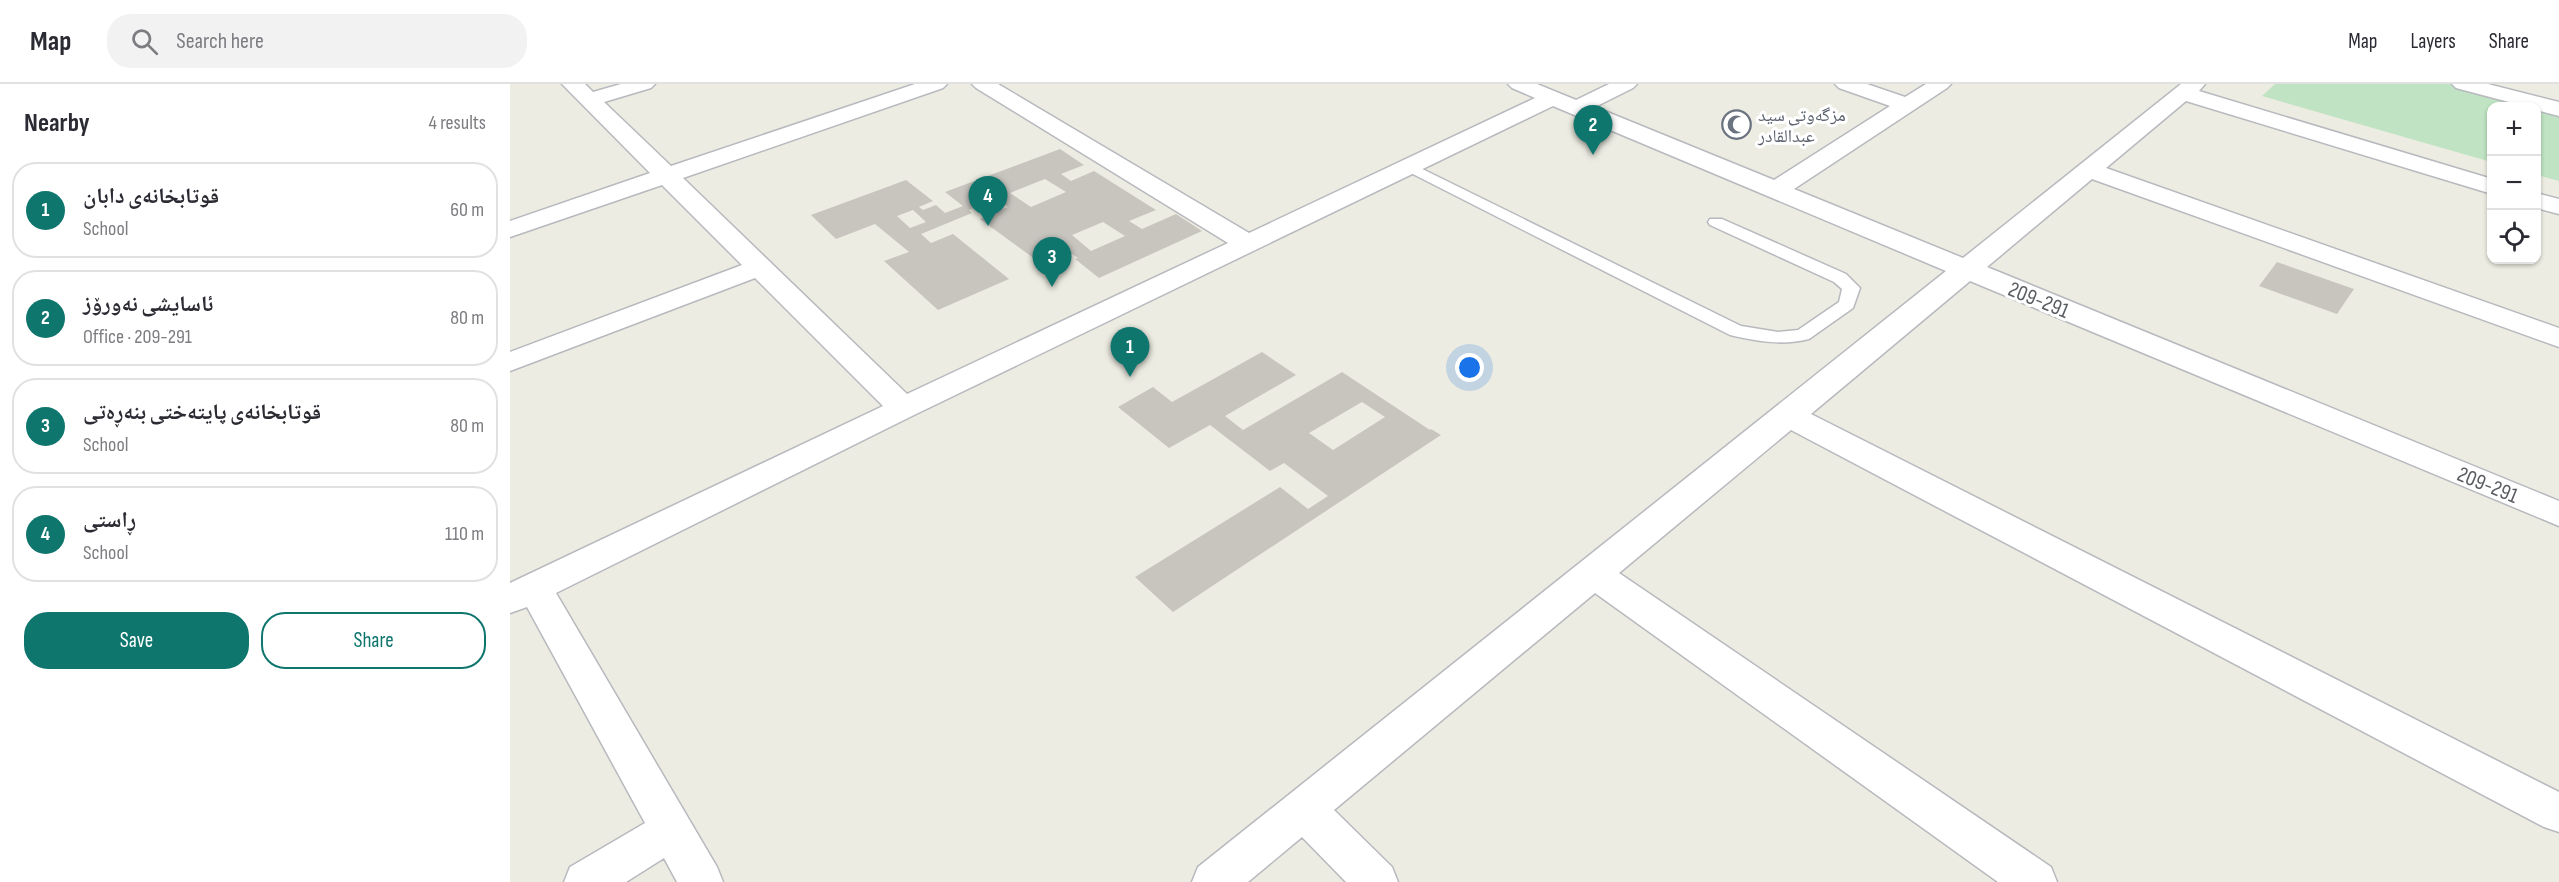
<!DOCTYPE html>
<meta charset="utf-8">
<style>
:root{--surface:#fff;--page:#f2f2f3;--text:#2b2b33;--muted:#7c7c81;--line:#e1e1e2;--accent:#0f766e}
body{margin:0;font-family:"Sofia Sans Condensed","Noto Naskh Arabic",sans-serif;background:var(--page);color:var(--text)}
.controls{position:absolute;right:18px;top:18px;display:grid;overflow:hidden;border-radius:12px;box-shadow:0 2px 4px #0004}
.controls button{width:54px;height:54px;display:grid;place-items:center;padding:0;border:0;border-bottom:2px solid var(--line);background:var(--surface);color:var(--text);font:30px sans-serif}
.you{position:absolute;left:960px;top:284px;width:21px;height:21px;margin:-15px;border:4px solid #fff;border-radius:50%;background:#1a73e8;box-shadow:0 0 0 9px #1a73e833}
.badge{display:grid;place-items:center;width:39px;height:39px;border-radius:50%;background:var(--accent);color:#fff;font-size:20px;font-weight:700}
.pin{position:absolute;translate:-50% -50px;filter:drop-shadow(0 2px 3px #0008)}
.pin::after{content:'';position:absolute;top:32px;width:21px;height:18px;background:inherit;clip-path:polygon(0 0,100% 0,50% 100%)}
.list{margin:0;padding:0;list-style:none}
h2{display:flex;justify-content:space-between;align-items:center;height:78px;margin:0;padding:0 24px;font-size:26px}
h2 small{font-size:20px;font-weight:400;color:var(--muted)}
.list li{display:grid;grid-template-columns:39px 1fr auto;gap:18px;align-items:center;box-sizing:border-box;height:96px;margin:0 12px 12px;padding:0 12px;border:2px solid var(--line);border-radius:24px}
.list b{display:block;font-size:22px;white-space:nowrap}
.list p{margin:0;font-size:20px;white-space:nowrap;color:var(--muted)}
.list em{font-size:20px;font-style:normal;color:var(--muted)}
.actions{display:flex;gap:12px;padding:18px 24px}
.actions a{flex:1;padding:14px 0;border:2px solid var(--accent);border-radius:24px;text-align:center;font-size:21px;color:var(--accent)}
.actions .main{background:var(--accent);color:#fff}
.icon{flex:none;width:33px;height:33px;fill:none;stroke:currentColor;stroke-width:2;stroke-linecap:round;stroke-linejoin:round}
.map{position:relative;flex:none;width:2049px;height:798px;overflow:hidden}
header{display:flex;align-items:center;gap:36px;box-sizing:border-box;height:84px;padding:0 30px;background:var(--surface);border-bottom:2px solid var(--line)}
header strong{font-size:28px}
nav{display:flex;gap:33px;margin-inline-start:auto;font-size:21px}
.search{width:420px;height:54px;background:var(--page);display:flex;align-items:center;gap:15px;box-sizing:border-box;padding:0 21px;border-radius:24px;color:var(--muted);font-size:22px}
main{display:flex}
aside{flex:1;background:var(--surface)}
.map>svg:first-child{display:block}
.green{fill:#bfe3c3}
.building{fill:#c8c5bf;fill-rule:evenodd}
.lines{fill:none;stroke-linecap:round;stroke-linejoin:round}
.lane-casing{stroke:#b7b9be;stroke-width:3}
.street-casing{stroke:#b7b9be;stroke-width:3}
.lane{fill:#fff;fill-rule:evenodd}
.street{fill:#fff;fill-rule:evenodd}
.labels{text-anchor:middle;stroke-width:6;stroke-linejoin:round;paint-order:stroke}
.far-worship-label{font-size:18px;fill:#5b616d;stroke:#fff;text-anchor:start}
.street-label{font-size:22px;fill:#5a5d62;stroke:#fff}
</style>
<header>
<strong>Map</strong>
<div class="search"><svg class="icon" aria-label="search" viewBox="0 0 24 24"><circle cx="10" cy="10" r="6"/><path d="M15 15l6 6"/></svg>Search here</div>
<nav><a>Map</a><a>Layers</a><a>Share</a></nav>
</header>
<main>
<aside>
<h2>Nearby<small>4 results</small></h2>
<ul class="list">
<li><span class="badge">1</span><div><b>قوتابخانەی دابان</b><p>School</p></div><em>60 m</em></li>
<li><span class="badge">2</span><div><b>ئاسایشی نەورۆز</b><p>Office · 209-291</p></div><em>80 m</em></li>
<li><span class="badge">3</span><div><b>قوتابخانەی پایتەختی بنەڕەتی</b><p>School</p></div><em>80 m</em></li>
<li><span class="badge">4</span><div><b>ڕاستی</b><p>School</p></div><em>110 m</em></li>
</ul>
<div class="actions"><a class="main">Save</a><a>Share</a></div>
</aside>
<div class="map">
<svg width="2049" height="798" viewBox="0 0 2049 798">
<rect width="100%" height="100%" fill="#edece2"/>
<path class="green" d="M1765,0H1942L2024,22H1982L1981,78L1752,12Z
M2026,23L2049,29V97L2027,91Z"/>
<path class="building" d="M550,65L574,81L551,90L561,97L584,87L646,126L619,137L632,145L666,130L692,147L589,194L565,175L568,174L556,166L529,178L470,135L498,123L487,115L459,126L462,129L411,150L421,159L443,150L499,195L428,226L374,177L399,168L365,140L326,155L301,131L396,96L423,117L409,123L413,126L426,121L435,129L453,122L435,108ZM535,95L556,108L521,123L500,109ZM403,126L416,138L400,144L387,132ZM593,138L615,152L581,167L562,151Z
M1767,178L1844,205L1827,230L1749,202Z
M752,268L786,291L715,332L733,346L832,288L920,346L921,345L931,351L663,528L625,493L770,403L798,425L818,412L774,379L760,387L700,341L659,364L608,323L643,303L662,318ZM852,318L875,333L823,366L799,349Z"/>
<g class="lines">
<defs>
<path id="lane" d="M898,78L1231,242L1268,248L1288,246L1329,218L1332,205L1324,198L1200,141L1198,138L1200,135H1212L1336,190L1350,204L1343,224L1299,255C1273,262 1246,257 1220,251L893,85L891,82Z"/>
<path id="street" d="M52,0H75L83,8L111,0H145L141,4L94,18L161,82L405,0H437L433,4L173,94L397,310L718,159L466,4L462,0H488L739,149L1025,14L1002,4L998,0H1027L1066,16L1099,0H1127L1123,4L1085,23L1264,96L1380,22L1329,4L1325,0H1357L1395,13L1416,0H1441L1437,4L1284,105L1453,174L1671,0H1695L1689,7L1982,95V110L1676,17L1596,84L2049,244V263L1582,95L1477,183L2049,417V442L1460,197L1301,330L2049,708V748L2034,743L1281,346L1109,489L1541,783L1547,798H1488L1085,509L824,726L882,783L888,798H836L792,753L738,798H682L688,783L1436,187L1043,22L404,331L46,509L207,783L213,798H167L154,774L116,798H54L60,783L135,739L17,523L0,529V499L373,322L245,194L0,287V268L232,181L152,101L0,153V137L140,89Z
M1942,0H1978L2049,18V32L2026,26V22H2014L1946,4Z
M2026,109L2049,115V130L2026,124Z"/>
</defs>
<use href="#lane" class="lane-casing"/>
<use href="#street" class="street-casing"/>
<use href="#lane" class="lane"/>
<use href="#street" class="street"/>
</g>
<defs>
<symbol id="mosque-ring" viewBox="-11 -11 22 22"><circle r="9.5" fill="#fff" stroke="#6b7280" stroke-width="1.5"/><path d="M3.5-4.9A6 6 0 1 0 3.5 4.9A5 5 0 1 1 3.5-4.9Z" fill="#6b7280"/></symbol>
</defs>
<g fill-rule="evenodd">
<use href="#mosque-ring" x="1210" y="24" width="33" height="33"/>
</g>
<g class="labels">
<g class="far-worship-label">
<text x="1248" y="37">مزگەوتی سید<tspan x="1248" dy="21">عبدالقادر</tspan></text>
</g>
<g class="street-label">
<text transform="translate(1529 215) rotate(22)" y="8">209-291</text>
<text transform="translate(1978 400) rotate(22)" y="8">209-291</text>
</g>
</g>
</svg>
<div class="controls">
<button>+</button>
<button>−</button>
<button><svg class="icon" aria-label="locate" viewBox="0 0 24 24"><circle cx="12" cy="12" r="6"/><path d="M12 2v4M12 18v4M2 12h4M18 12h4"/></svg></button>
</div>
<div class="you"></div>
<div class="pin badge" style="left:620px;top:293px">1</div>
<div class="pin badge" style="left:1083px;top:71px">2</div>
<div class="pin badge" style="left:542px;top:203px">3</div>
<div class="pin badge" style="left:478px;top:142px">4</div>
</div>
</main>
